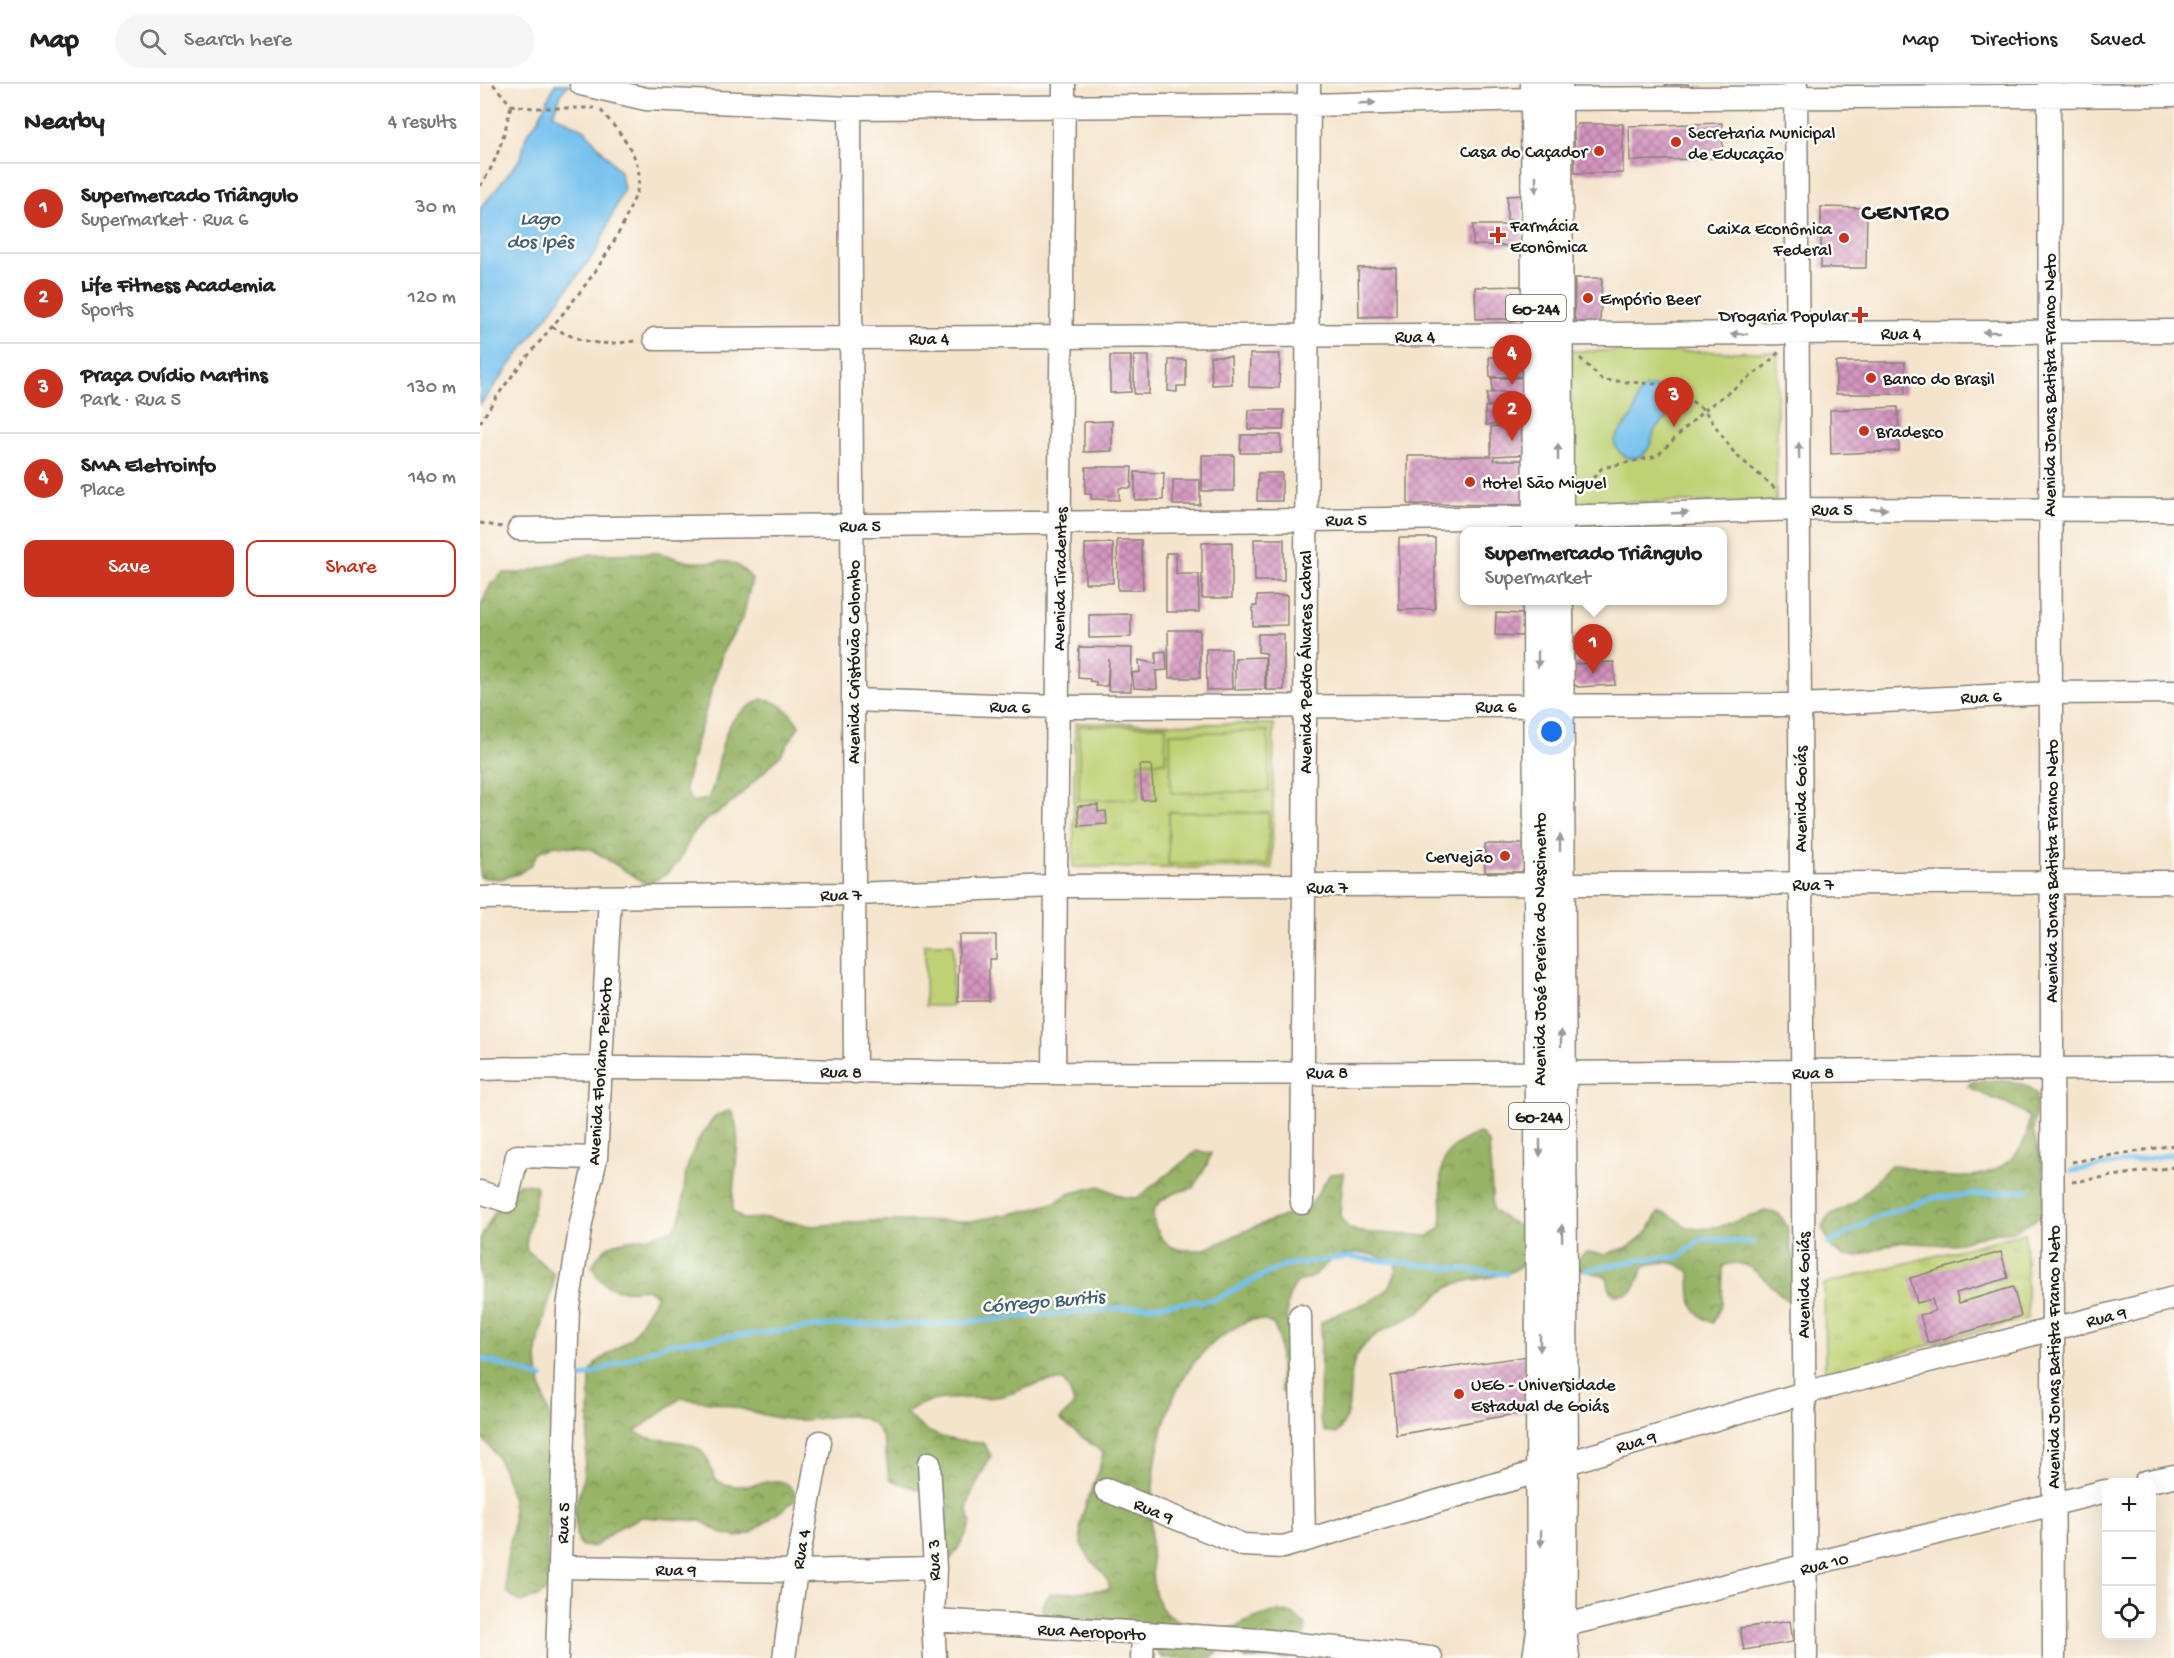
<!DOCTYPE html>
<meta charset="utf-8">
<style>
:root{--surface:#fff;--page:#f6f6f6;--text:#222;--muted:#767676;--line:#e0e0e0;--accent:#c8321e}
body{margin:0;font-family:"Gochi Hand",sans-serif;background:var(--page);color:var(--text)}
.controls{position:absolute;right:18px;bottom:18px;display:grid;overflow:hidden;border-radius:12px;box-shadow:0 6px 24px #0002}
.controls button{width:54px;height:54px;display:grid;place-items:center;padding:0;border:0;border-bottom:2px solid var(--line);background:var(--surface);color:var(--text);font:30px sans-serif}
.you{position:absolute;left:1072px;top:648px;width:21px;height:21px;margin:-15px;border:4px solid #fff;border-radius:50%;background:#1a73e8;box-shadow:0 0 0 9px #1a73e833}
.badge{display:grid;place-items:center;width:39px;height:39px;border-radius:50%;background:var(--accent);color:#fff;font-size:20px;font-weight:700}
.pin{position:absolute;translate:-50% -50px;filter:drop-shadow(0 2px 3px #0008)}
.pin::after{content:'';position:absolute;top:32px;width:21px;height:18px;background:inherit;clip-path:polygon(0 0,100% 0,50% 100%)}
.popup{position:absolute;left:980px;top:443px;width:267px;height:78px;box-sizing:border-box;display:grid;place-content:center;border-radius:12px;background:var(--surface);filter:drop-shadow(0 2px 4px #0005);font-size:20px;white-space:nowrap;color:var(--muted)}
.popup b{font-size:22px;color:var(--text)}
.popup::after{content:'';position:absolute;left:50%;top:100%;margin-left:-12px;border:12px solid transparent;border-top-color:var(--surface)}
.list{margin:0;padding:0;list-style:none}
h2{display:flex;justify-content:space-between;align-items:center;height:78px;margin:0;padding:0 24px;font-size:26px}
h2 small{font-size:20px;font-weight:400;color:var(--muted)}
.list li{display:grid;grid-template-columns:39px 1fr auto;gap:18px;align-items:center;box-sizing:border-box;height:90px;padding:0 24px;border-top:2px solid var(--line)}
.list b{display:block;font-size:22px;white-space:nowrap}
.list p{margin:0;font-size:20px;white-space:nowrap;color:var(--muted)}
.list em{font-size:20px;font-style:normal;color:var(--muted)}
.actions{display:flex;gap:12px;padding:18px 24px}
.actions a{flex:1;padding:14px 0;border:2px solid var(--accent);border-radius:12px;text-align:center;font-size:21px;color:var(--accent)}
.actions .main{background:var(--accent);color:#fff}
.icon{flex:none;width:33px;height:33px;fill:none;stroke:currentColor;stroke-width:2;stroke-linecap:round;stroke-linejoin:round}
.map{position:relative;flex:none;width:1694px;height:1574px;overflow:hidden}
header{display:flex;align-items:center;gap:36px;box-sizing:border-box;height:84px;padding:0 30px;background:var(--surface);border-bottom:2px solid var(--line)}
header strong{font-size:28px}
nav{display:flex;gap:33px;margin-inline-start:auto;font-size:21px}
.search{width:420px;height:54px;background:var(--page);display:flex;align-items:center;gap:15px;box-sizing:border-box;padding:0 21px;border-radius:33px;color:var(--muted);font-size:22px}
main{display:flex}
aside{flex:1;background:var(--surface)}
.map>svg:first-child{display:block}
.grass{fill:url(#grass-tufts);stroke:#6e7648;stroke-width:1.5}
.forest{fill:url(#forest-crowns);stroke:#5a6841;stroke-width:1.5}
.park{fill:#bfd174;stroke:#6e7648;stroke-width:1.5}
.water{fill:#74c1ee;stroke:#486e85;stroke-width:1.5}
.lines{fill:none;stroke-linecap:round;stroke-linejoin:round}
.stream{stroke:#74c1ee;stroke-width:5}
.building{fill:url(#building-cross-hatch)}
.minor-casing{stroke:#888074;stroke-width:25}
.major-casing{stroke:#888074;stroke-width:31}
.path{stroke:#888074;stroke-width:3;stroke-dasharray:4.5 4.5;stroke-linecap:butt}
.minor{stroke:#fff;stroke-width:22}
.major{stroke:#fff;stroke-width:28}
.oneway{fill:#999}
.poi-dot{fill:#c8321e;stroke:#fdfcf7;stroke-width:2}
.labels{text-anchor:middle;stroke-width:5;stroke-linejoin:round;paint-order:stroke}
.shield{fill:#fdfcf7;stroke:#605f5e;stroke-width:1.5}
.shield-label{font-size:16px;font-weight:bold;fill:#1c1c1c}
.poi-label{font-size:18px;fill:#1c1c1c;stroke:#fdfcf7;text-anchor:start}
.street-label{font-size:18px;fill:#1c1c1c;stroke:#fdfcf7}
.water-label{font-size:20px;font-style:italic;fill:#3f5e70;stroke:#fdfcf7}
.district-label{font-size:24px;font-weight:bold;letter-spacing:1.5px;fill:#1c1c1c;stroke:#fdfcf7}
</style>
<header>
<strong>Map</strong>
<div class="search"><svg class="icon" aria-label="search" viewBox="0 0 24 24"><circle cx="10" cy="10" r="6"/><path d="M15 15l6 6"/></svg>Search here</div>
<nav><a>Map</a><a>Directions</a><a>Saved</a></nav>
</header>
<main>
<aside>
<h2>Nearby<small>4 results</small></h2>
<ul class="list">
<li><span class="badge">1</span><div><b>Supermercado Triângulo</b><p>Supermarket · Rua 6</p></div><em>30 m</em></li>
<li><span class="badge">2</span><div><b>Life Fitness Academia</b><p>Sports</p></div><em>120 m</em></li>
<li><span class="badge">3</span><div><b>Praça Ovídio Martins</b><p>Park · Rua 5</p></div><em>130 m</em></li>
<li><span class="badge">4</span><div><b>SMA Eletroinfo</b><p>Place</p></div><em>140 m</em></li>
</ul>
<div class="actions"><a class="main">Save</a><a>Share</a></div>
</aside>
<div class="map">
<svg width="1694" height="1574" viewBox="0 0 1694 1574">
<defs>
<pattern id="grass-tufts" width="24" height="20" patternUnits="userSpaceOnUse" patternTransform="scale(1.5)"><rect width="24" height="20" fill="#bfd174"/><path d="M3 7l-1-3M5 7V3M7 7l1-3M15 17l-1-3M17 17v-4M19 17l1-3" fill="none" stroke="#a4b364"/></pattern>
<pattern id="forest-crowns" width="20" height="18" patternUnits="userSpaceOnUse" patternTransform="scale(1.5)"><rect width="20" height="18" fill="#97b366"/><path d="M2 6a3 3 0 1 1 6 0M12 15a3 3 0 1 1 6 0" fill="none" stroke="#7a9153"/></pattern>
<pattern id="building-cross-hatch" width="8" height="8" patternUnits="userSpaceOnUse" patternTransform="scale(1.5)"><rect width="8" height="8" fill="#d494bf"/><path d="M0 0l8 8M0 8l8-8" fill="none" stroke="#ab789a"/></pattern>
</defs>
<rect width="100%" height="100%" fill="#fdfcf7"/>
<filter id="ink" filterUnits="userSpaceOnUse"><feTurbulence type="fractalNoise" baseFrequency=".0167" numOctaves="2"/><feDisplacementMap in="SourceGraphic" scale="12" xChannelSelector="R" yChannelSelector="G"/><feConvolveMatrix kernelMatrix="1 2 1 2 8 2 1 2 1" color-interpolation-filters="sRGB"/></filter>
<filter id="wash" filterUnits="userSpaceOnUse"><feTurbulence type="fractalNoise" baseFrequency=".008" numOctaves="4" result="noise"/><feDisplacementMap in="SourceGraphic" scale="24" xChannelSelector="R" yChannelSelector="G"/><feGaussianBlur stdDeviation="1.35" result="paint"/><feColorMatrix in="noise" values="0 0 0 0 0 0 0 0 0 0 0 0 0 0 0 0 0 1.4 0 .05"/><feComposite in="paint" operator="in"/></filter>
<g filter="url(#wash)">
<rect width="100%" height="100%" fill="#f5e4cc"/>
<path class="grass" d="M595,639L794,640L792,785L593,783Z
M1545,1149L1548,1234L1345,1290L1344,1200Z"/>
<path class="forest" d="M180,469C190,472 201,477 212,478C240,480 251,469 272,495L263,533L243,567L218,653L205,703L211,718L228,715C241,690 238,654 254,635C261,627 272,621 281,615C300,618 309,625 319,642L301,671L253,718L224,738L212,751L198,779L184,792L166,800L111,765L75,761L59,768L51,781L38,790L20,795L0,793V523L11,500L23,489H41L111,470Z
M1515,996C1531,997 1547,997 1557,1011L1553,1048L1561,1075L1567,1125L1555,1136L1535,1147L1512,1149L1470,1161L1417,1158L1379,1172H1365L1352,1165L1342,1143L1348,1132L1375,1118L1411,1081C1427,1081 1437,1087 1452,1090C1496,1101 1548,1084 1549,1033C1532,1017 1507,1016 1488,1002L1492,998Z
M251,1026C266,1056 250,1094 253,1127L263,1135L288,1134L333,1142L389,1137H492L550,1126L576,1118L588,1110L619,1102L643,1113L657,1114L717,1067L731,1069L727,1081L713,1104C701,1107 688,1110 679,1119C665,1132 680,1159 695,1164C702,1167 711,1166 719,1166C731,1165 746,1155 758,1150C781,1140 803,1131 828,1125L850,1090L863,1089L860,1132L868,1144L879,1148L949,1152L961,1143C966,1100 944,1068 1000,1049L1009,1059L1013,1126C1023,1136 1035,1138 1046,1146C1047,1153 1049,1162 1048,1169C1043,1198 990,1191 971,1202C959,1208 950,1220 939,1228C927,1236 914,1240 902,1247C850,1277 885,1320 856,1350L844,1347L840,1335L841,1239C866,1219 916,1223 916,1180C898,1169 872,1164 852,1176C836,1185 839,1194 817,1198C802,1221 807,1228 810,1251C813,1271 811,1293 811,1313L801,1307L799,1253L793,1240C774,1231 765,1237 748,1248C677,1292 670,1390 671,1465C672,1482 671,1514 684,1527C696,1538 718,1546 734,1547C766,1548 797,1506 826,1542L823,1556L808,1574H767L744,1561L731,1574H682L666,1551L566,1536L562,1521L570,1510L630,1505C627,1486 609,1481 603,1463C592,1431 619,1400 623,1369L580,1336L594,1320L590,1308L583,1297C558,1294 540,1310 516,1313C486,1317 451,1308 426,1329C447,1353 473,1358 503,1359L511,1371L491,1411L487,1425L491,1438L486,1451L471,1475L459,1477L470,1416L461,1408H447L410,1396C405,1380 408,1357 397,1344C378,1322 346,1336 322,1336C294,1336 269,1326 242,1320C228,1317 214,1316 201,1314L155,1347C174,1362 203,1351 221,1367C238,1382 223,1400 257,1402C284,1404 303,1383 318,1414L271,1449L257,1453L244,1450L221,1437L161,1433L138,1444L114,1463L101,1462L96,1450L95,1424L103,1395L109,1344L110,1289L117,1278L152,1253L177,1212L167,1205C139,1207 126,1210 112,1183C123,1159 137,1157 162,1154C172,1153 183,1148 194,1145L201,1133L206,1087L216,1059L235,1032Z
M39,1100L56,1101C57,1123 46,1142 46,1165L74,1190C73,1218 58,1243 57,1271C57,1303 73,1334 76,1366C77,1388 69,1412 68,1434C66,1457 67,1481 71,1503L57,1513L40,1518L27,1508C22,1483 31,1463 33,1439C35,1412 22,1370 0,1353V1155L24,1111Z
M1285,1127L1299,1130L1307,1142L1310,1163L1320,1191L1316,1220C1292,1212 1274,1168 1243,1182L1242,1219L1233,1239C1207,1229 1211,1213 1210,1188C1195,1177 1185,1176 1166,1181C1152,1198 1163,1211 1135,1211L1130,1207L1127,1193C1116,1188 1105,1189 1096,1183L1095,1176L1106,1168L1126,1170L1149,1163L1167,1148L1178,1129C1193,1128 1199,1142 1211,1144C1235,1148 1263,1134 1285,1127Z"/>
<path class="park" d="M1091,267L1298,268L1296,418H1089Z
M599,642H686L685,678H658V715L599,716Z
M788,647L789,707L691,709L690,649Z
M689,728L789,729L788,781L688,780Z
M445,860H473L472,922H445Z"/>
<path class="water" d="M75,0H89L82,8L73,30L105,46L140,88L144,104L117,166L0,321V125L41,74L46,52L59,34Z
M1165,303C1188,302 1190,302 1196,324C1190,335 1179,338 1176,344C1172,351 1172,360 1167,366C1155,381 1139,373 1134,358C1139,345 1150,338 1154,329C1159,317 1153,315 1165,303Z"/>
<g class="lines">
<path class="stream" d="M1592,1087L1694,1070
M1348,1160L1394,1134L1453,1114L1548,1106
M1106,1186L1163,1175L1199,1173L1223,1154L1273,1159
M0,1274L62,1294
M101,1294L186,1260L352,1241L463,1240L734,1216L804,1181L869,1173L1026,1190"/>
</g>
<g id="blocks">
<path class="building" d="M1186,0H1208V3H1186Z
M1242,39L1243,74L1150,77L1149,42Z
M1098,40H1143V89H1095L1094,45Z
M1043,111V136H1027V112Z
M1341,123L1387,124L1386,184H1341Z
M993,141H1043V162L993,161Z
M916,183V232L879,233L878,184Z
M1095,194H1122L1120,239L1097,238L1094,234Z
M1045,202L1046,228L1039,235H996L995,203Z
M770,270H800L799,304L769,303Z
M630,272H651V308L630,309Z
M654,272H669V310H654Z
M730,272H751L752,300L732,301Z
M1047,272L1051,292L1010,293L1009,273Z
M689,276H706V302H697V308L688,307Z
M1356,278H1425V310H1356Z
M1012,294H1051L1052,320L1007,322V309L1028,308H1012Z
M1052,322V340L1006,341L1005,323Z
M1418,323L1419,367L1351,370L1350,326Z
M769,326H804L803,346L768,345Z
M632,337V367L604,368V338Z
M1053,341L1054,370L1014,372V376H1052L1051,421L928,420V372H1011V343Z
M761,351H801V369H760Z
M722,371H754V407H722Z
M606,383H652L651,404H639V416L611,415V410H605Z
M655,388L684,389L683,416H655Z
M778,389H802V417H777Z
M693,396H720V421H693Z
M919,454H955V525L919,526Z
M774,455H804V497H775Z
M637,456H661L663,506H638Z
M752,458V514H722V459Z
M633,459V499H605V460Z
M686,469H696V490H719V528H686Z
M807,511V541L773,542V522H777V512Z
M1016,529L1044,530L1043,552L1015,551Z
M651,530V553L609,554V531Z
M688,546H720V594H689Z
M778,550H804V606H786V569L778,568Z
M1093,553H1118V569H1093Z
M599,563L652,564L651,607H628L629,575L627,602H616V598L610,597V595L598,594Z
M726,565H751L752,605L727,606Z
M686,567L687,586L676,587L677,605L654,604L652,589L660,588L659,576L676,580V568Z
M785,573V605L755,606V574Z
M1134,578L1135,601L1098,603L1093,600L1092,580Z
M660,681H671L674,715L662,716Z
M618,721V728L626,727L627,740L599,742L598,722Z
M1005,760H1045V784L1041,788H1005Z
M479,851H516V875H509V917H478Z
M1521,1168L1528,1194L1476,1209L1479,1219L1533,1203L1541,1232L1448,1259L1440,1231L1455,1227L1452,1215L1437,1219L1430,1194Z
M1048,1272L1046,1328L916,1351L911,1292Z
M1310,1537L1313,1558L1264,1566L1260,1544Z"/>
</g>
</g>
<g filter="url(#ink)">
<use href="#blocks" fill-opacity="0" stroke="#888074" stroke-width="1.5"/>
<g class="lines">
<defs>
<path id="minor" d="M101,0L166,15L370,24L829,21L1055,15L1694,11
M1316,0L1326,1574
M1569,0L1574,1574
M370,24L375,988
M175,255L1694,247
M39,445L1079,433L1320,425L1694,426
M373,616L577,623L1320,621L1571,609L1694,608
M0,814L374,810L575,802L1694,798
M0,985C190,981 380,989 570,989C945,991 1319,987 1694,984
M574,989L584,0
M0,1108L27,1117L37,1072L116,1074
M822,1119L829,0
M820,1232L824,1456
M449,1379L455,1484L453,1536L455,1574
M1665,1398L1694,1392
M626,1406L763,1461L803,1463L1324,1309L1694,1214
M81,1483L316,1487L455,1484
M453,1536L780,1556L951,1574
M1066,1546L1626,1407
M77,1574L88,1223L101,1139L116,1074L130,813
M304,1574L316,1487L340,1358
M662,1574L663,1550"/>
<path id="major" d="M1055,0L1057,448
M1078,0L1079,448
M1079,516L1084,1378L1082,1544L1085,1574
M1057,1574L1061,1547L1057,516"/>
</defs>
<use href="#minor" class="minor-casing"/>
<use href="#major" class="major-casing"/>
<path class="path" d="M13,0L31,21L53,24H114
M0,102C17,79 25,49 31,21
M72,243C104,260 120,262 155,257
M1100,274L1122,296L1189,301L1224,326L1255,370L1298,407
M0,339C43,265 114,209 148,129C152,119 159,106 159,95C160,68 134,43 119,24
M1101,407L1122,384L1177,372L1224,326L1285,282L1299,268
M0,439L22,443
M1592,1078L1694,1061
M1592,1098L1694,1083"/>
<use href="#minor" class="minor"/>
<use href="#major" class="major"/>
</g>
<defs><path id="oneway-solid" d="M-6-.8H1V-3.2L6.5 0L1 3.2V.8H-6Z" transform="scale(1.5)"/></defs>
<g class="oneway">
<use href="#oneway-solid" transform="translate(887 19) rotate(-2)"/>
<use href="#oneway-solid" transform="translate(1056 100) rotate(90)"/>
<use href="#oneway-solid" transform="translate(1511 248) rotate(180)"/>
<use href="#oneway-solid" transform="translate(1259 250) rotate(180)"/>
<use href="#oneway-solid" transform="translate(1319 367) rotate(-91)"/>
<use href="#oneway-solid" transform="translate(1078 368) rotate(-90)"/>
<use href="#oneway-solid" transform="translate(1399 425)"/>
<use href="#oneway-solid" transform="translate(1200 429) rotate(-2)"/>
<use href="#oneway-solid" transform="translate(1058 575) rotate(90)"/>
<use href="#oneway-solid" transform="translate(1080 759) rotate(-90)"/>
<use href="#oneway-solid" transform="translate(1081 954) rotate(-90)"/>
<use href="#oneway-solid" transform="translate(1060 1064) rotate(90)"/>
<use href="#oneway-solid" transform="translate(1082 1149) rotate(-91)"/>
<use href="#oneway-solid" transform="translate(1060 1259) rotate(90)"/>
<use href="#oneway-solid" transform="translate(1061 1454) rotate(90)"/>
</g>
</g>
<g class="poi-dot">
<circle cx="1196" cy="58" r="6"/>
<circle cx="1119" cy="67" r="6"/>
<path d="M1015 142h6v6h6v6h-6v6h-6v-6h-6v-6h6z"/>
<circle cx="1364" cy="154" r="6"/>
<circle cx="1108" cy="214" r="6"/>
<path d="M1377 222h6v6h6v6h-6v6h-6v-6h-6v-6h6z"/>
<circle cx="1391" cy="294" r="6"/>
<circle cx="1384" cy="347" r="6"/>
<circle cx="990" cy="398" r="6"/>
<circle cx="1025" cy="772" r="6"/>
<circle cx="979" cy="1310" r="6"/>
</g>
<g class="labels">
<g class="shield">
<rect x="1026" y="211" width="60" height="26" rx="4.5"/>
<rect x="1029" y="1019" width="60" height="26" rx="4.5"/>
</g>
<g class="shield-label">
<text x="1056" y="230">GO-244</text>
<text x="1059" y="1038">GO-244</text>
</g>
<g class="poi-label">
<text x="1208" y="54">Secretaria Municipal<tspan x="1208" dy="21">de Educação</tspan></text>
<text x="1107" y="73" text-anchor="end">Casa do Caçador</text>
<text x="1030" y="147">Farmácia<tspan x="1030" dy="21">Econômica</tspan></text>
<text x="1352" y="150" text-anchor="end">Caixa Econômica<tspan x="1352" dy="21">Federal</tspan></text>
<text x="1120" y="220">Empório Beer</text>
<text x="1368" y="237" text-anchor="end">Drogaria Popular</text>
<text x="1403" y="300">Banco do Brasil</text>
<text x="1396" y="353">Bradesco</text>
<text x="1002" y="404">Hotel São Miguel</text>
<text x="1013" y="778" text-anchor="end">Cervejão</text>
<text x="991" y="1306">UEG - Universidade<tspan x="991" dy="21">Estadual de Goiás</tspan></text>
</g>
<g class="street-label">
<text x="1421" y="255">Rua 4</text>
<text x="935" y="258">Rua 4</text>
<text x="449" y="260">Rua 4</text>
<text transform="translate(1569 301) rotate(-90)" y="6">Avenida Jonas Batista Franco Neto</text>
<text x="1352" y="431">Rua 5</text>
<text transform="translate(866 435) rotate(-1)" y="6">Rua 5</text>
<text transform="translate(380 441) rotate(-1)" y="6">Rua 5</text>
<text transform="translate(579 495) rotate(-89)" y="6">Avenida Tiradentes</text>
<text transform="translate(373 578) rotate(-90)" y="6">Avenida Cristóvão Colombo</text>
<text transform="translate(825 578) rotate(-90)" y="6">Avenida Pedro Álvares Cabral</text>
<text transform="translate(1501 612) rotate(-3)" y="6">Rua 6</text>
<text transform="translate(530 622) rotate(2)" y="6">Rua 6</text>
<text x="1016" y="628">Rua 6</text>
<text transform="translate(1320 715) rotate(-90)" y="6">Avenida Goiás</text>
<text transform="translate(1571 787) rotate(-90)" y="6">Avenida Jonas Batista Franco Neto</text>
<text x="1333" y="806">Rua 7</text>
<text x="847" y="809">Rua 7</text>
<text transform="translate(361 810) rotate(-1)" y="6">Rua 7</text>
<text transform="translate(1059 865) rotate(-90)" y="6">Avenida José Pereira do Nascimento</text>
<text transform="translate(119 987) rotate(-86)" y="6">Avenida Floriano Peixoto</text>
<text transform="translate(361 987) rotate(1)" y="6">Rua 8</text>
<text x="847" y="994">Rua 8</text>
<text transform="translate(1333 988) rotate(-1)" y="6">Rua 8</text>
<text transform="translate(1323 1201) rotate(-90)" y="6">Avenida Goiás</text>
<text transform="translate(1626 1232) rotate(-14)" y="6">Rua 9</text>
<text transform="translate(1573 1273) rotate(-90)" y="6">Avenida Jonas Batista Franco Neto</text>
<text transform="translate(1156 1357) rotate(-16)" y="6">Rua 9</text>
<text transform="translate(674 1426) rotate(23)" y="6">Rua 9</text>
<text transform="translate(82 1439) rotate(-88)" y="6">Rua 5</text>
<text transform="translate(320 1465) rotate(-80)" y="6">Rua 4</text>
<text transform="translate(453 1476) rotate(-91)" y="6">Rua 3</text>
<text transform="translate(1344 1479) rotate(-14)" y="6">Rua 10</text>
<text transform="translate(196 1485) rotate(1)" y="6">Rua 9</text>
<text transform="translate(612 1547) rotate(3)" y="6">Rua Aeroporto</text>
</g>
<g class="water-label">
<text x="60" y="140">Lago<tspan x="60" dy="23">dos Ipês</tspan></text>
<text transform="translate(563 1216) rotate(-5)" y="7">Córrego Buritis</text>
</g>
<g class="district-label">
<text x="1426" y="135">CENTRO</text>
</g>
</g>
</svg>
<div class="controls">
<button>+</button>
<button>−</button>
<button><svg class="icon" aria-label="locate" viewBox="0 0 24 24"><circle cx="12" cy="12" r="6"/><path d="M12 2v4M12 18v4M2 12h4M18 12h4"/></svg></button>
</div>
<div class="you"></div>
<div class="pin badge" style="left:1113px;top:590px">1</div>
<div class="popup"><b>Supermercado Triângulo</b>Supermarket</div>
<div class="pin badge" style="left:1032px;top:357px">2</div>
<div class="pin badge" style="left:1194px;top:343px">3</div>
<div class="pin badge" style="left:1032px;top:301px">4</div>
</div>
</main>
